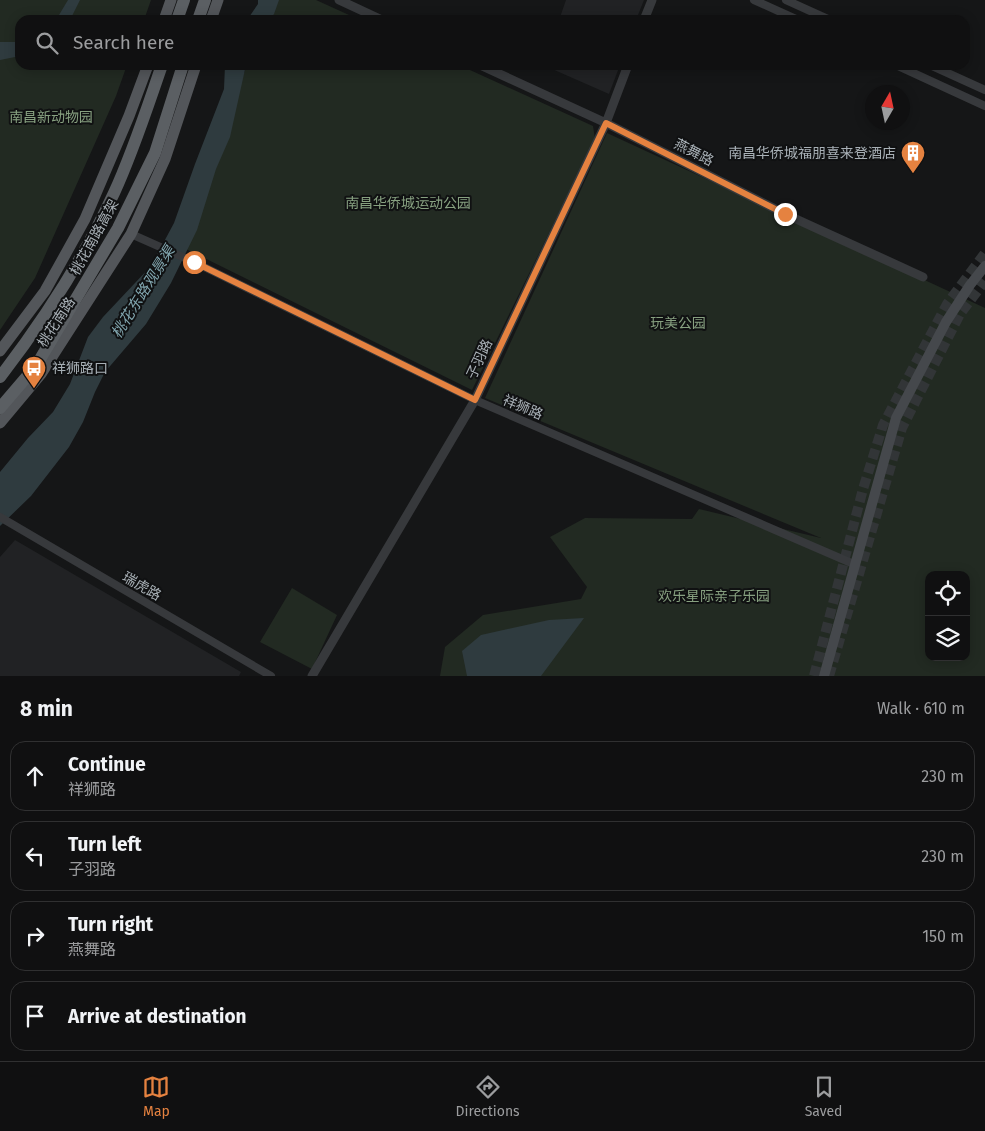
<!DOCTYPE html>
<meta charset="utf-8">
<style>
:root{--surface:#101011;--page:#1e1e1f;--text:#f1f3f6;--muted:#9c9d9f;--line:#303031;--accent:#e58240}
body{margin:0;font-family:"Fira Sans","Noto Sans SC",sans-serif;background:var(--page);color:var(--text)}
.controls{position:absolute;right:15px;bottom:15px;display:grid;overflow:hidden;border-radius:10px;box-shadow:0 2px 12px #0003}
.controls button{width:45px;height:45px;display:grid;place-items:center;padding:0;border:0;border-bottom:1px solid var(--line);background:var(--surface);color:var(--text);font:25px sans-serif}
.compass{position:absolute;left:865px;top:85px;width:45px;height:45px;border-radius:50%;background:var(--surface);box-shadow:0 2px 12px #0003;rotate:9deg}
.stop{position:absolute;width:15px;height:15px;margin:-11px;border:4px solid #e58240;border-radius:50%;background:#fff}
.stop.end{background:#e58240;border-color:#fff;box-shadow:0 1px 5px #0008}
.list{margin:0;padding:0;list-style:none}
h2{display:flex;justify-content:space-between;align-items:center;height:65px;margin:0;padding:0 20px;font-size:21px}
h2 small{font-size:16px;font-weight:400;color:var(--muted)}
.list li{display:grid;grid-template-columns:32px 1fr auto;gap:15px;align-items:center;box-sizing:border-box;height:70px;margin:0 10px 10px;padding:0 10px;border:1px solid var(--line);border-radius:15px}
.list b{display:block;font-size:19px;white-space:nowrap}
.list p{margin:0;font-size:16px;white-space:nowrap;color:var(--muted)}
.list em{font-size:16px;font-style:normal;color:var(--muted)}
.icon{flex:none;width:28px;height:28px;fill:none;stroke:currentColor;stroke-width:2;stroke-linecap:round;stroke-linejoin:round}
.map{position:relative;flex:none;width:985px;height:676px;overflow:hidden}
.search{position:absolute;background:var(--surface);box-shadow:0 2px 12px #0003;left:15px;right:15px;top:15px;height:55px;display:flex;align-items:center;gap:12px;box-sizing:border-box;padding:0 18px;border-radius:15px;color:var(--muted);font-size:19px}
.sheet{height:385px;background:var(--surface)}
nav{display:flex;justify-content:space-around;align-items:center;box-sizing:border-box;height:70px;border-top:1px solid var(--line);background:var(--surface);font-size:14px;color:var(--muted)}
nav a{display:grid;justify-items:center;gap:2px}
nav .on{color:var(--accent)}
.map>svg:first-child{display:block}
.built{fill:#212224}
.green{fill:#222a22;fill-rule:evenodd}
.water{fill:#2f3b3f}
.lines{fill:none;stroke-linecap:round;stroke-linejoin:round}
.secondary-tunnel{stroke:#323537;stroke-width:10;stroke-dasharray:10 5;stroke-linecap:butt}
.minor{stroke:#37393c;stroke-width:8}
.tertiary{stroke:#37393c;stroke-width:9}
.secondary{stroke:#45484c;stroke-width:10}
.primary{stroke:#53565a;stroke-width:11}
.trunk{stroke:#5b5f63;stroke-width:12}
.route{stroke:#e58240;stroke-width:6}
.labels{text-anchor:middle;stroke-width:4;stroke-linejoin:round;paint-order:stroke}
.park-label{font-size:14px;fill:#87a080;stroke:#101112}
.street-label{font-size:14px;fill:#a8b0b6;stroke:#101112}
.poi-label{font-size:14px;fill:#a8b0b6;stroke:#101112;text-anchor:end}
.water-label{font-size:15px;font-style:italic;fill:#82a6af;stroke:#101112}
</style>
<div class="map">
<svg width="985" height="676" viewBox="0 0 985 676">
<rect width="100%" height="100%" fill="#151617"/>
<path class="built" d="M566,0H644L636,20H559Z
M543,65H620L609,94Z
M15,540L241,672L239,676H0V557Z"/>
<path class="green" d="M0,0H151L144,20H20V65H127L116,96L35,278L0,330Z
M272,0H316L360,20H263Z
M247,65H459L593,126L595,139L472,390L180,246Z
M607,133L985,308V676H440L445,647L483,615L581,599L587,587L550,537L585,518L692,519L699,509L821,538L485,398ZM929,575H966V657H929Z
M292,588L337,615L312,669L260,642Z"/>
<path class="water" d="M68,0H80L70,20H56Z
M258,0H279L274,14L269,20H247L258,4Z
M0,42H20V56L0,60Z
M225,65H246L230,137L216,169L197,230L171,283L146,324L105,372L95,392L83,422L69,447L31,496L0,526V472L28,438L53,412L70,384L88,337L103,317L151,266L174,223L195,164L224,89Z
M584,618L541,676H467L462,651L481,635L549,620Z"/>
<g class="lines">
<path class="secondary-tunnel" d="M814,676L863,489L883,425L947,304L985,253
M829,676L902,428L960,314L985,281"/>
<path class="minor" d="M754,0L798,20
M786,0L830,20
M896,65L985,106
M930,65L985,90
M131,234L194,262L475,400L856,565
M0,517L271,676"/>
<path class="tertiary" d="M339,0L382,20
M644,20L652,0
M480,65L606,123L785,214L923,277
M312,676L475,400L606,123L628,65"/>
<path class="secondary" d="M824,676L896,418L946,322L970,285L985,266"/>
<path class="primary" d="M164,20L171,0
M211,20L218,0
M0,351L45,291L85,219L129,116L148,65
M0,423L41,374L131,234L165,159L196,65"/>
<path class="trunk" d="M177,20L184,0
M198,20L205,0
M0,377C44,320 84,258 114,193C133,152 147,108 162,65
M0,408L36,366L118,228L155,153L183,65"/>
</g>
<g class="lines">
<path class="route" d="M194,262L475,400L606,123L785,214"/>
</g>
<defs>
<symbol id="building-pin" viewBox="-11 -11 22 30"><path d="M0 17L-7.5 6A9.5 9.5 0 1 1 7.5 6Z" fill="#e58240" stroke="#101112"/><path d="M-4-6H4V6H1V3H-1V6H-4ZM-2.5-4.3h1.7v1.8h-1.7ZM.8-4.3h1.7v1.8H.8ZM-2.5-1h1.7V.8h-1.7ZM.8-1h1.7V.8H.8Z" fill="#fff"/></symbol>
<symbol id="bus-pin" viewBox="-11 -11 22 30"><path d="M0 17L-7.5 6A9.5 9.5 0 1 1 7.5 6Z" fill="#e58240" stroke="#101112"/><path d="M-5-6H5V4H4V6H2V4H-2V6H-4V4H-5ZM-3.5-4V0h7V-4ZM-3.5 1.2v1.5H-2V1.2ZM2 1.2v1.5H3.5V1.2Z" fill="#fff"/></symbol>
</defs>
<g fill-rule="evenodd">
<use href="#building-pin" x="899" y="139" width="28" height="38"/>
<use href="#bus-pin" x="20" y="354" width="28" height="38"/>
</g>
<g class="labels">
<g class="park-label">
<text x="51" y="122">南昌新动物园</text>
<text x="408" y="208">南昌华侨城运动公园</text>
<text x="678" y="328">玩美公园</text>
<text x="714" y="601">欢乐星际亲子乐园</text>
</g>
<g class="street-label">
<text transform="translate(694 152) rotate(27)" y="5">燕舞路</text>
<text transform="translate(94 237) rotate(-61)" y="5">桃花南路高架</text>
<text transform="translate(56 322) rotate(-57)" y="5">桃花南路</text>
<text transform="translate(479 359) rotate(-65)" y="5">子羽路</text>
<text transform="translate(523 407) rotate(23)" y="5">祥狮路</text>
<text transform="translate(142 586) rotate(30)" y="5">瑞虎路</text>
</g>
<g class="poi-label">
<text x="896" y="158">南昌华侨城福朋喜来登酒店</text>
<text x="52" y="373" text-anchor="start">祥狮路口</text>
</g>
<g class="water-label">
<text transform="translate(143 292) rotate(-58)" y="5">桃花东路观景渠</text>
</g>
</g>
</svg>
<div class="controls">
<button><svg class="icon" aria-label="locate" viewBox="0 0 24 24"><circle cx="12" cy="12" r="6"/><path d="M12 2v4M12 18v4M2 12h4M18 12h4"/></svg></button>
<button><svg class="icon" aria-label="layers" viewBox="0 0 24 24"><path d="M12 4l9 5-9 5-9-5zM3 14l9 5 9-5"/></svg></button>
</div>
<svg class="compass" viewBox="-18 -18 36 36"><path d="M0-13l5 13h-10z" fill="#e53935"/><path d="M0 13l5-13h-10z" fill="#9c9d9f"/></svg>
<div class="stop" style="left:194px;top:262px"></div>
<div class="stop end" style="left:785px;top:214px"></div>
<div class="search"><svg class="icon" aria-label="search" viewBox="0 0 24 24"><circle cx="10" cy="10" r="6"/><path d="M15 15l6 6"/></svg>Search here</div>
</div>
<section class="sheet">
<h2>8 min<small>Walk · 610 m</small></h2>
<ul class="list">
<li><svg class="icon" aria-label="ahead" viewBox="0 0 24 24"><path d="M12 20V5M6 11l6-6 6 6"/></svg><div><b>Continue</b><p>祥狮路</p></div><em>230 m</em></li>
<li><svg class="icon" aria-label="left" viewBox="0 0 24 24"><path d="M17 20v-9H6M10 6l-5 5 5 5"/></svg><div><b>Turn left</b><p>子羽路</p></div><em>230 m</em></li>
<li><svg class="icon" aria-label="right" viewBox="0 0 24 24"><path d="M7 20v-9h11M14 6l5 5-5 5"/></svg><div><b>Turn right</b><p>燕舞路</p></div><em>150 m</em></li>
<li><svg class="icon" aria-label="arrive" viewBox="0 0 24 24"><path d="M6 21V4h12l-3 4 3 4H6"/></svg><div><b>Arrive at destination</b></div></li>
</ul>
</section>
<nav>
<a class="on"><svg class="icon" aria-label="map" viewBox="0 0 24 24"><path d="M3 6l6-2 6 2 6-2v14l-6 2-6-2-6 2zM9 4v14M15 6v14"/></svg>Map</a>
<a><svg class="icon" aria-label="directions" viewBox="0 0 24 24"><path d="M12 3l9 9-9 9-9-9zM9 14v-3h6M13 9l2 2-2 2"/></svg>Directions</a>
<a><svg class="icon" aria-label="saved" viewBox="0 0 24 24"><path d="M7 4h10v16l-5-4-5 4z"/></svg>Saved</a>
</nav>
